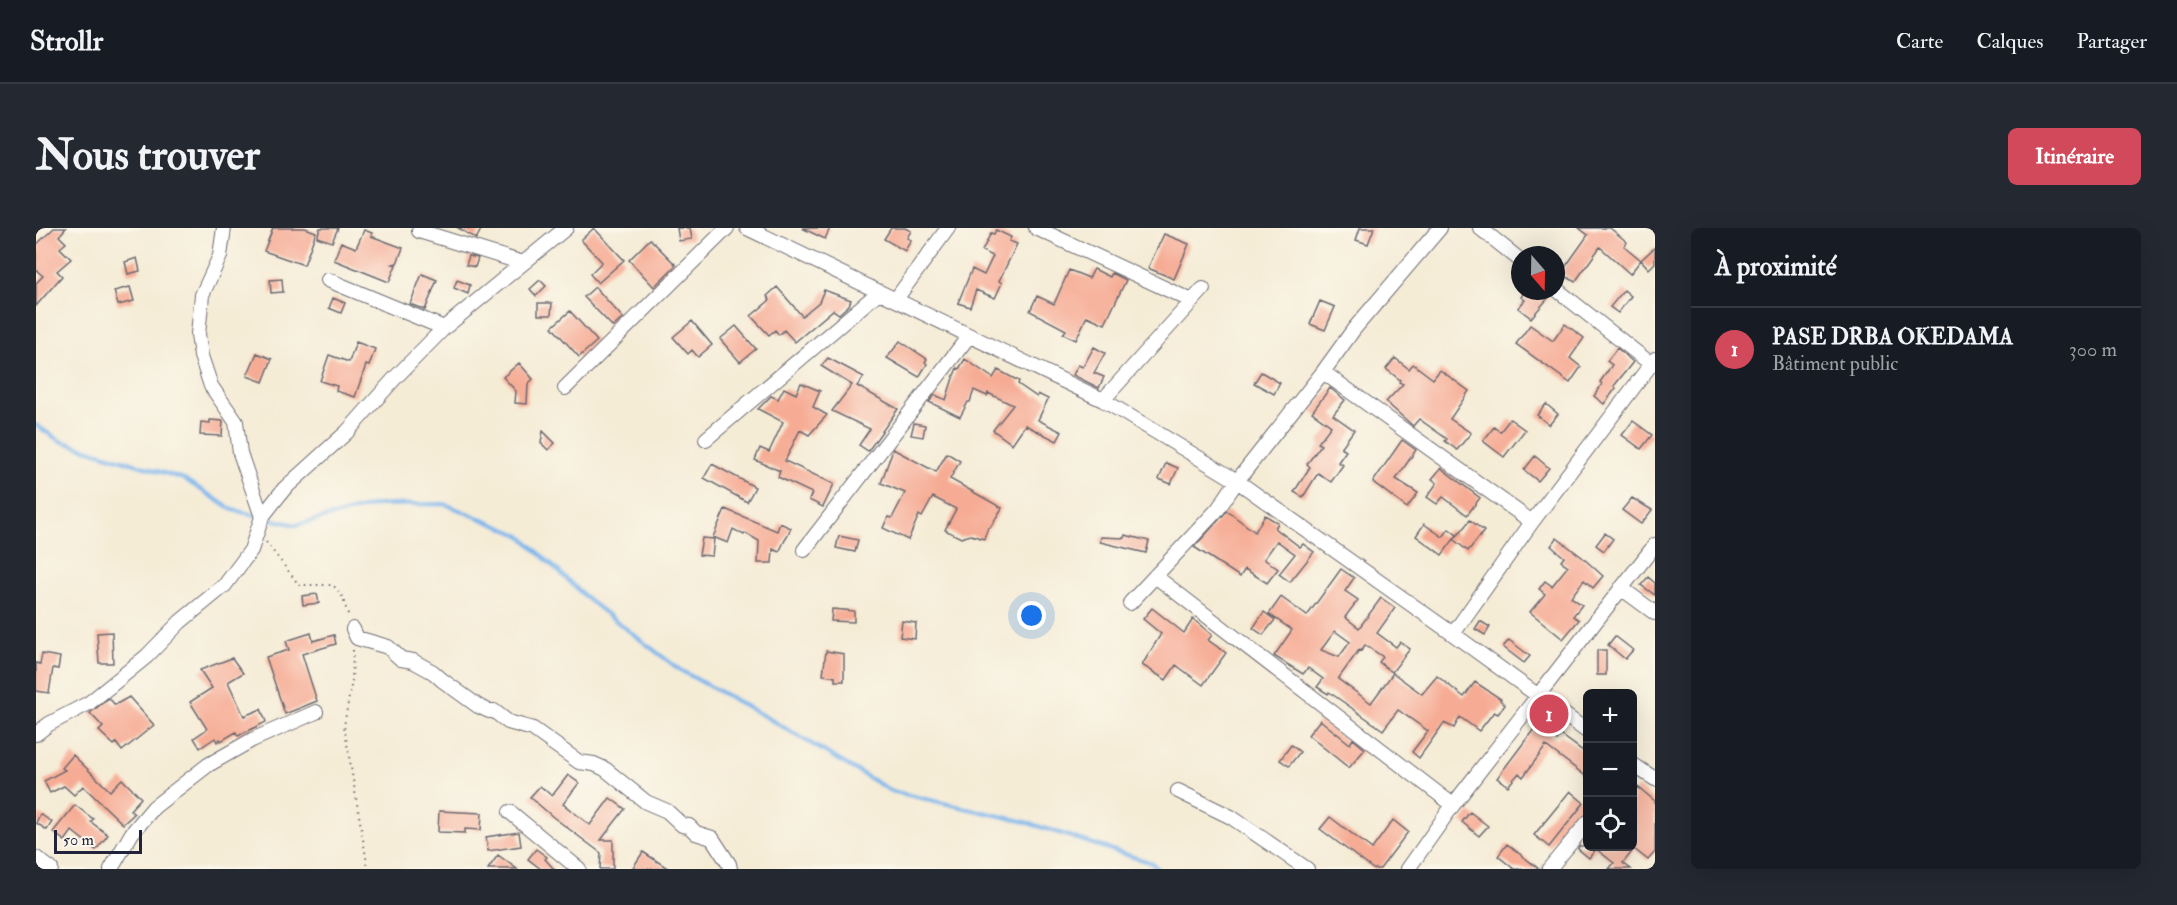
<!DOCTYPE html>
<html lang="fr">
<meta charset="utf-8">
<style>
:root{--surface:#171b24;--page:#242831;--text:#f1f3f6;--muted:#9ea1a6;--line:#363941;--accent:#d1495b}
body{margin:0;font-family:"IM FELL Double Pica",serif;background:var(--page);color:var(--text)}
.controls{position:absolute;right:18px;bottom:18px;display:grid;overflow:hidden;border-radius:9px;box-shadow:0 6px 24px #0002}
.controls button{width:54px;height:54px;display:grid;place-items:center;padding:0;border:0;border-bottom:2px solid var(--line);background:var(--surface);color:var(--text);font:30px sans-serif}
.compass{position:absolute;left:1475px;top:18px;width:54px;height:54px;border-radius:50%;background:var(--surface);box-shadow:0 6px 24px #0002;rotate:160deg}
.scale{position:absolute;left:18px;bottom:15px;width:88px;box-sizing:border-box;padding-left:6px;border:3px solid #22223b;border-top:0;font-size:16px;line-height:21px;white-space:nowrap;color:#22223b;-webkit-text-stroke:4px #fbf7ec;paint-order:stroke}
.you{position:absolute;left:996px;top:388px;width:21px;height:21px;margin:-15px;border:4px solid #fff;border-radius:50%;background:#1a73e8;box-shadow:0 0 0 9px #1a73e833}
.badge{display:grid;place-items:center;width:39px;height:39px;border-radius:50%;background:var(--accent);color:#fff;font-size:20px;font-weight:700}
.pin{position:absolute;translate:-50% -50%;border:3px solid #fff;box-shadow:0 2px 6px #0006}
.list{margin:0;padding:0;list-style:none}
h2{display:flex;justify-content:space-between;align-items:center;height:78px;margin:0;padding:0 24px;font-size:26px}
h2 small{font-size:20px;font-weight:400;color:var(--muted)}
.list li{display:grid;grid-template-columns:39px 1fr auto;gap:18px;align-items:center;box-sizing:border-box;height:84px;padding:0 24px;border-top:2px solid var(--line)}
.list b{display:block;font-size:22px;white-space:nowrap}
.list p{margin:0;font-size:20px;white-space:nowrap;color:var(--muted)}
.list em{font-size:20px;font-style:normal;color:var(--muted)}
.icon{flex:none;width:33px;height:33px;fill:none;stroke:currentColor;stroke-width:2;stroke-linecap:round;stroke-linejoin:round}
.map{position:relative;flex:none;width:1619px;height:641px;overflow:hidden;border-radius:9px}
header{display:flex;align-items:center;gap:36px;box-sizing:border-box;height:84px;padding:0 30px;background:var(--surface);border-bottom:2px solid var(--line)}
header strong{font-size:28px}
nav{display:flex;gap:33px;margin-inline-start:auto;font-size:21px}
.intro{display:flex;align-items:center;justify-content:space-between;box-sizing:border-box;height:144px;padding:0 36px}
h1{margin:0;font-size:42px}
.button{padding:15px 27px;border-radius:9px;background:var(--accent);color:#fff;font-size:21px;font-weight:700}
main{display:flex;gap:36px;padding:0 36px}
aside{flex:1;background:var(--surface);border-radius:9px;box-shadow:0 6px 24px #0002}
.map>svg:first-child{display:block}
.lines{fill:none;stroke-linecap:round;stroke-linejoin:round}
.stream{stroke:#7bb5ec;stroke-width:4}
.building{fill:#f6ac94;fill-rule:evenodd}
.minor-casing{stroke:#6c6971;stroke-width:16}
.path{stroke:#6c6971;stroke-width:2;stroke-dasharray:1.5 4.5;stroke-linecap:butt}
.minor{stroke:#fff;stroke-width:14}
</style>
<header>
<strong>Strollr</strong>
<nav><a>Carte</a><a>Calques</a><a>Partager</a></nav>
</header>
<div class="intro"><h1>Nous trouver</h1><a class="button">Itinéraire</a></div>
<main>
<div class="map">
<svg width="1619" height="641" viewBox="0 0 1619 641">
<rect width="100%" height="100%" fill="#fbf7ec"/>
<filter id="ink" filterUnits="userSpaceOnUse"><feTurbulence type="fractalNoise" baseFrequency=".0167" numOctaves="2"/><feDisplacementMap in="SourceGraphic" scale="12" xChannelSelector="R" yChannelSelector="G"/><feConvolveMatrix kernelMatrix="1 2 1 2 8 2 1 2 1" color-interpolation-filters="sRGB"/></filter>
<filter id="wash" filterUnits="userSpaceOnUse"><feTurbulence type="fractalNoise" baseFrequency=".008" numOctaves="4" result="noise"/><feDisplacementMap in="SourceGraphic" scale="24" xChannelSelector="R" yChannelSelector="G"/><feGaussianBlur stdDeviation="1.35" result="paint"/><feColorMatrix in="noise" values="0 0 0 0 0 0 0 0 0 0 0 0 0 0 0 0 0 1.4 0 .05"/><feComposite in="paint" operator="in"/></filter>
<g filter="url(#wash)">
<rect width="100%" height="100%" fill="#f5ecd6"/>
<g class="lines">
<path class="stream" d="M0,197L24,213L148,251L197,282L223,288
M230,290L260,297L340,277L409,276L484,307L555,374L644,442L737,493L855,563L986,593L1116,635L1122,641"/>
</g>
<g id="blocks">
<path class="building" d="M18,0H30L23,8L30,15L24,20L35,31L21,43L26,48L0,78V55L7,48L0,42V17Z
M237,0H269L280,4L268,37L228,23Z
M284,0H302L296,14L281,9Z
M422,0H446L440,11Z
M558,0L588,32L562,55L554,46L566,34L545,12Z
M641,0H654L656,11L643,13Z
M766,0H794L789,11Z
M855,0H869L875,3L871,10L875,12L869,23L848,11Z
M1324,0H1338L1332,16L1320,12Z
M1543,0H1574L1591,14L1588,18L1605,32L1594,46L1564,19L1539,54L1525,45L1552,7Z
M328,2L336,5L335,8L367,20L361,35L357,36L360,37L353,54L298,32L305,14L320,20Z
M960,2L975,9L973,13L981,16L963,53L966,55L959,70L940,62L934,79L922,75L936,41L948,47L957,28L946,23L955,5L958,6Z
M1128,6L1153,16L1138,51L1112,40Z
M614,11L640,37L618,59L593,32Z
M1619,19V35L1613,41L1605,32Z
M433,28L442,30L439,39L430,37Z
M101,30L104,43L92,46L89,34Z
M1058,41L1074,49L1076,45L1090,52L1069,96L1051,88L1040,112L1027,106L1030,102L994,83L1001,68L1018,76L1033,42L1053,50Z
M386,46L401,52L389,82L374,76Z
M246,51L247,64L235,65L234,52Z
M421,52L434,57L432,66L418,60Z
M504,52L510,58L500,68L494,61Z
M94,59L98,73L82,77L78,63Z
M559,59L587,90L577,99L548,69Z
M741,59L766,88L783,74L788,62L815,72L813,77L803,86L797,82L759,114L748,102L743,107L739,102L733,107L715,88L734,72L731,68Z
M1588,62L1595,68L1582,85L1574,79Z
M1489,63H1507L1514,68L1495,90L1482,80L1489,72L1485,69Z
M297,70L309,75L305,85L293,80Z
M1284,73L1299,79L1289,102L1274,96Z
M502,75H516L515,87H502Z
M534,83L561,113L543,129L516,99Z
M656,93L676,117L662,129L656,122L652,126L637,109Z
M1529,96L1548,110L1534,130L1545,139L1534,155L1480,116L1494,97L1517,113Z
M700,98L720,121L704,134L684,111Z
M864,113L891,131L889,134L891,136L883,149L851,130Z
M320,114L339,121L333,138L330,137L319,169L300,163L301,158L284,153L293,127L313,134Z
M1058,119L1069,125L1058,145L1068,149L1063,160L1037,147L1042,137L1047,139Z
M1581,120L1597,134L1578,158L1580,160L1568,176L1558,168L1566,156L1564,154L1576,137L1571,133Z
M221,125L236,131L227,154L211,148Z
M792,130L828,149L821,158L862,181L832,223L823,217L834,201L796,183L816,157L785,138Z
M1359,130L1373,141L1377,136L1397,151L1404,142L1433,163L1414,191L1435,205L1421,222L1409,213L1411,211L1383,191L1377,198L1350,174L1367,156L1363,154L1364,152L1350,141Z
M929,131L957,150L962,142L983,153L982,156L1001,169L1002,166L1012,171L1002,192L1026,204L1021,213L989,197L976,216L957,202L977,177L952,165L951,168L938,162L934,174H932L924,189L893,174L899,167L910,172L917,150L921,140L923,141Z
M483,135L497,151L492,156L491,176L479,175L480,163L467,149Z
M1225,144L1244,155L1238,166L1218,155Z
M765,155L784,163L777,179L791,187L773,207L764,202L749,233L798,256L787,279L773,272L776,265L742,249L744,243L719,232L724,220L733,224L747,194L722,181L735,168L742,171L748,160L760,166Z
M1294,160L1309,172L1297,187L1318,202L1305,220L1310,223L1302,234L1307,237L1295,254L1282,245L1267,269L1258,264L1274,239L1271,236L1285,217L1282,215L1295,198L1276,184Z
M1510,176L1522,186L1513,197L1501,187Z
M1474,191L1489,202L1468,229L1447,213L1458,199L1464,204Z
M174,192L187,193L186,208L164,207L165,194L174,195Z
M1597,193L1616,207L1605,221L1586,207Z
M878,195L889,197L887,209L875,207Z
M507,203L519,215L512,222L505,215Z
M1366,212L1380,222L1360,251L1382,265L1371,280L1337,254Z
M857,221L900,244L911,225L924,233L914,251L966,280L954,300H952L948,311L935,307L925,310L909,302L920,281L897,269L886,289L883,287L872,312L847,300L852,289L856,290L869,265L845,255Z
M1499,228L1513,240L1502,253L1488,242Z
M1130,235L1142,240L1135,256L1123,251Z
M676,236L719,259L711,274L668,250Z
M1405,240L1444,270L1431,287L1407,269L1401,276L1391,269L1401,255L1396,251Z
M1596,270L1616,282L1605,296L1586,282Z
M689,281L741,303L744,295L755,300L743,324L737,321L736,335H722L723,313L709,305L708,307L697,301L692,315L677,309Z
M1191,283L1219,304L1229,287L1242,295L1239,300L1264,319L1267,316L1278,324L1254,354L1243,346L1259,326L1241,313L1228,331L1242,341L1231,355L1209,341L1204,349L1158,319Z
M1434,292L1448,303L1432,323L1418,312Z
M1388,296L1407,309L1413,301L1421,307L1406,327L1380,308Z
M1569,305L1577,311L1568,323L1560,317Z
M1089,307L1113,313L1110,325L1064,314L1065,309L1088,310Z
M803,308L822,312L819,324L800,320Z
M666,310L678,311L676,328L663,327Z
M1521,310L1546,329L1567,348L1557,360L1548,352L1535,369L1546,377L1537,388L1543,392L1527,411L1494,384L1509,366L1503,361L1509,353L1516,358L1532,338L1525,333L1528,329L1515,318Z
M1305,341L1318,350L1309,363L1322,372L1309,389L1323,400L1345,370L1359,380L1341,405L1360,419L1364,414L1374,421L1356,444L1343,434L1347,429L1329,417L1325,423L1323,422L1302,451L1335,475L1357,445L1386,466L1401,448L1428,469L1439,454L1465,471L1464,472L1469,477L1462,486L1458,484L1443,503L1424,489L1418,500L1408,495L1383,530L1376,524L1392,503L1362,482L1347,502L1293,464L1292,466L1281,459L1287,451L1272,440L1267,446L1238,428L1256,402L1233,386L1245,369L1271,388ZM1299,403L1314,414L1303,429L1285,422Z
M1612,349L1619,355V367L1605,357Z
M281,366L283,375L267,377L266,368Z
M1116,380L1148,405L1157,391L1176,407L1172,412L1190,425L1167,457L1140,437L1130,452L1106,437L1125,406L1107,391Z
M796,381L818,383V394L795,393Z
M1228,384L1239,392L1227,407L1217,400Z
M866,393L880,395L879,411L864,409Z
M1444,393L1454,399L1449,407L1439,401Z
M76,404L77,435H63L61,405Z
M275,405L277,413L298,407L300,416L266,426L281,473L249,486L230,429L253,422L250,413Z
M1579,408L1597,422L1589,431L1572,417Z
M1473,412L1494,428L1488,435L1467,419Z
M1561,422H1570V447H1561Z
M790,423L808,426V453H799V449L787,447Z
M6,426L24,429L22,441L17,440L13,465L0,463V435L4,436Z
M196,430L207,445L192,454L208,488L225,481L230,494L202,508L200,504L185,513L184,511L181,514L179,510L164,520L158,510L171,501L154,474L176,460L164,442Z
M93,469L118,497L86,523L80,515L78,517L63,503L67,499L54,485L73,470L79,477Z
M1284,492L1314,516L1317,511L1329,521L1313,540L1272,507Z
M1501,497L1521,512L1525,507L1551,526V549L1510,518L1487,549L1483,545L1472,558L1461,550Z
M1255,517L1264,524L1253,538L1244,532Z
M37,527L74,563L86,551L105,570L94,582L98,586L87,596L47,558L38,567L28,558L14,565L8,553L29,542L26,540Z
M532,547L543,555L527,576L554,597L574,570L589,581L565,612H577V641H564L565,625L517,589L494,569L504,558L516,568Z
M1602,559L1619,573V624L1612,632L1598,621L1587,635L1595,641H1573L1578,635L1560,621L1553,630L1542,621L1543,618H1596V566Z
M1534,563L1548,575L1513,619L1498,607Z
M39,577L57,591L55,594L72,607L60,622L36,603L29,613L17,604Z
M403,583L446,585L445,602L429,601V605L402,604Z
M1434,584L1452,598L1443,608L1426,594Z
M4,586L16,594L11,602L0,595Z
M1294,589L1336,621L1357,592L1372,604L1344,641H1337L1284,601Z
M483,604L485,618L452,623L450,609Z
M1471,616L1503,641H1478L1462,628Z
M500,621L511,629L509,631L518,641H505L492,631Z
M607,624L633,641H596Z
M462,627L481,641H452Z"/>
</g>
</g>
<g filter="url(#ink)">
<use href="#blocks" fill-opacity="0" stroke="#6c6971" stroke-width="1.5"/>
<g class="lines">
<defs>
<path id="minor" d="M188,0L184,28L166,67L162,106L165,128L175,158L200,194L204,225L226,289
M711,0L1067,172L1201,253L1417,406L1552,504
M1000,0L1156,73
M1404,0L1318,101L1287,144L1496,294
M1444,0L1484,32
M383,3L487,35
M292,52L408,100
M1520,61L1615,136
M860,71L912,0
M529,160L691,0
M1067,172L1167,61
M670,211L843,64
M768,322L933,108
M1119,348L1417,577
M1585,360L1619,385
M1094,375L1182,281L1201,253L1287,144
M317,401L321,410L352,419L365,431L377,433L397,444L406,452L442,478L453,483H458L472,494L497,501L543,534L558,536L569,541L610,574L631,583L646,597L653,598L660,605L676,610L693,636L694,641
M1417,406L1496,294L1619,131
M0,506L13,496L53,475L73,459L111,428L144,394L189,357L215,322L226,289L248,261L311,204L359,150L408,100L530,0
M1596,536L1619,551
M1142,563L1195,589L1271,641
M474,584L543,641
M0,630L15,641
M75,641L96,605L118,579L172,537L216,512L280,484
M1372,641L1417,577L1619,317
M1513,641L1552,594"/>
</defs>
<use href="#minor" class="minor-casing"/>
<path class="path" d="M230,314L263,357H297L306,368L313,389
M317,422L316,452L308,498L332,641"/>
<use href="#minor" class="minor"/>
</g>
</g>
</svg>
<div class="controls">
<button>+</button>
<button>−</button>
<button><svg class="icon" aria-label="locate" viewBox="0 0 24 24"><circle cx="12" cy="12" r="6"/><path d="M12 2v4M12 18v4M2 12h4M18 12h4"/></svg></button>
</div>
<svg class="compass" viewBox="-18 -18 36 36"><path d="M0-13l5 13h-10z" fill="#e53935"/><path d="M0 13l5-13h-10z" fill="#9ea1a6"/></svg>
<div class="scale">50 m</div>
<div class="you"></div>
<div class="pin badge" style="left:1513px;top:486px">1</div>
</div>
<aside>
<h2>À proximité<small></small></h2>
<ul class="list">
<li><span class="badge">1</span><div><b>PASE DRBA OKEDAMA</b><p>Bâtiment public</p></div><em>300 m</em></li>
</ul>
</aside>
</main>
